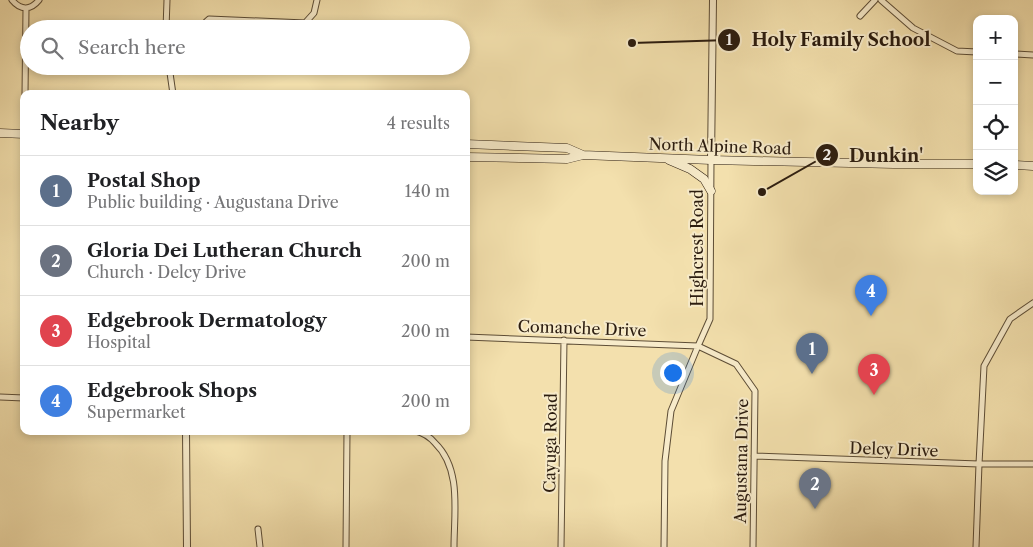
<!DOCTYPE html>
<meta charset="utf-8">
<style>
:root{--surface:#fff;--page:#f2f2f2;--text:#202124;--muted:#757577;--line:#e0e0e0;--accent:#8f2418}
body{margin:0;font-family:"Libre Caslon Text",serif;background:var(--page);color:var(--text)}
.controls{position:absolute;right:15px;top:15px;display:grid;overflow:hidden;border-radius:10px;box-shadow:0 2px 8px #0003}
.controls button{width:45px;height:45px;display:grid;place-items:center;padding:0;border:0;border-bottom:1px solid var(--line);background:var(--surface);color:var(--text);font:25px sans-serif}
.you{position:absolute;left:672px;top:372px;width:18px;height:18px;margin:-12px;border:4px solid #fff;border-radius:50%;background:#1a73e8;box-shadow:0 0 0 8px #1a73e833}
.badge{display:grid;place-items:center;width:32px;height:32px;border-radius:50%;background:var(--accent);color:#fff;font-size:16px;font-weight:700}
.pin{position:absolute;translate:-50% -41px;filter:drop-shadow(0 1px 2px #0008)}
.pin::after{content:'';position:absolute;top:26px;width:18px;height:15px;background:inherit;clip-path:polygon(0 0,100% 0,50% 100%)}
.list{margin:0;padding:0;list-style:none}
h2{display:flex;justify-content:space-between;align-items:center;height:65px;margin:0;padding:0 20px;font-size:21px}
h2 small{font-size:16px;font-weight:400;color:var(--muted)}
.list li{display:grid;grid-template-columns:32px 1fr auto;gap:15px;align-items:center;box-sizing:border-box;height:70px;padding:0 20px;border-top:1px solid var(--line)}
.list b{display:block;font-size:19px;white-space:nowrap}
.list p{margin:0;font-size:16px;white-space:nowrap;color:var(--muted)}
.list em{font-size:16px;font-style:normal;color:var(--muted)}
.icon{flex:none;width:28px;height:28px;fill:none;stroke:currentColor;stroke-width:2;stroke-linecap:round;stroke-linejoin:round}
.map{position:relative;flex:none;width:1033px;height:547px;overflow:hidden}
.search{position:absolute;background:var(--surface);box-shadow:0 2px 8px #0003;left:20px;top:20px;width:450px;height:55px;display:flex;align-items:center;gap:12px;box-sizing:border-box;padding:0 18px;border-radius:28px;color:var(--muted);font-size:19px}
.panel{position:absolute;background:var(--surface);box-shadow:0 2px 8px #0003;left:20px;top:90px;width:450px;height:345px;border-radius:10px}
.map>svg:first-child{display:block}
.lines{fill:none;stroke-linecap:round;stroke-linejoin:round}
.minor-casing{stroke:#5d4d36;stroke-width:7}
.tertiary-casing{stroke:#5d4d36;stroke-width:8}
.secondary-casing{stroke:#2b1c0f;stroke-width:9}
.minor{stroke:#f7ebca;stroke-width:5}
.tertiary{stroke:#f7ebca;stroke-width:6}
.secondary{stroke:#f7ebca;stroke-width:8}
.labels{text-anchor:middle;stroke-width:4;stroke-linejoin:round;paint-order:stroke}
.street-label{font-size:16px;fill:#2b1c0f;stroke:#f7ebca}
.leader{fill:none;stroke:#2b1c0f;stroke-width:2}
.callout-dot{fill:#2b1c0f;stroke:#f7ebca;stroke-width:2}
.mark-label{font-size:15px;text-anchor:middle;font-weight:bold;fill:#fff}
.callout-label{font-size:18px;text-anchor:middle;font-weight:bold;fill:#2b1c0f;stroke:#f7ebca;stroke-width:4;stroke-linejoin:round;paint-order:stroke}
</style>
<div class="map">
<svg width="1033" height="547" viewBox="0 0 1033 547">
<rect width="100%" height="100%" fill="#f3e0ad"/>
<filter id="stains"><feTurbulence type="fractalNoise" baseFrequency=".004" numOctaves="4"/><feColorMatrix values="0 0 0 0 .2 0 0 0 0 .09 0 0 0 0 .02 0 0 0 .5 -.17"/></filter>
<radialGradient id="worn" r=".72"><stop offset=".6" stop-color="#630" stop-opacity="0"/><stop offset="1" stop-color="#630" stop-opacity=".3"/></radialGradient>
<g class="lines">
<defs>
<path id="minor" d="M12,0C21,11 31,10 39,0
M881,0L913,28L957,51L977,52
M860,16L875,0
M305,23L314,13L317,0
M166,29L167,0
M198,29L209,19L305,23L306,28L305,29
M1014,54L1033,55
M169,66L173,94
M25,94L26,9
M466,337L698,346L736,364L755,391L753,547
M0,397L24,398
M416,431C424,433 430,437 435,443C462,469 454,513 454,547
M754,456L979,464H1033
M258,529L260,547
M346,547L347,431
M561,547L564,340
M664,547L665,461L671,411L698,346L710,319L711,160
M976,547L979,464L984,366L1010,319L1033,303"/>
<path id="tertiary" d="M711,160L713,0
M186,431L187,547"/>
<path id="secondary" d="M0,133L24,134
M466,144L567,148L583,155
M466,157L567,159L583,155L711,160L894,164H977
M669,160L690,169L704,179L711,191
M1014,165L1033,166"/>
</defs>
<use href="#minor" class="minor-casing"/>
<use href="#tertiary" class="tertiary-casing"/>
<use href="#secondary" class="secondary-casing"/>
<use href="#minor" class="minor"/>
<use href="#tertiary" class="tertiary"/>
<use href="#secondary" class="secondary"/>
</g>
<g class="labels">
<g class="street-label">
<text transform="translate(720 146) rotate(2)" y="6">North Alpine Road</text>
<text transform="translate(697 248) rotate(-90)" y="6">Highcrest Road</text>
<text transform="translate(582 328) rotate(2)" y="6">Comanche Drive</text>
<text transform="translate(550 443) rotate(-89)" y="6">Cayuga Road</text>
<text transform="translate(894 449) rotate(2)" y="6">Delcy Drive</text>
<text transform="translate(741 461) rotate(-89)" y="6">Augustana Drive</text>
</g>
</g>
<path class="leader" d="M632 43L729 40M762 192L827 155"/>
<g class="callout-dot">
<circle cx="632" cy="43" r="5"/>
<circle cx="762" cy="192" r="5"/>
<circle cx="729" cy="40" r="12"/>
<circle cx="827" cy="155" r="12"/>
</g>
<g class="mark-label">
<text x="729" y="45">1</text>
<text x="827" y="160">2</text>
</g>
<g class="callout-label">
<text x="841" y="46">Holy Family School</text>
<text x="886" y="162">Dunkin'</text>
</g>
<rect width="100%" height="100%" filter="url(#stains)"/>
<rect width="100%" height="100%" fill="url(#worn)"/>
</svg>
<div class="controls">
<button>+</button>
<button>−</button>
<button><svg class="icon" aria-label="locate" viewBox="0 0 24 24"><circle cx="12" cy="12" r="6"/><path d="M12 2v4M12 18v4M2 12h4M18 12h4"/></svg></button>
<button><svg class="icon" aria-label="layers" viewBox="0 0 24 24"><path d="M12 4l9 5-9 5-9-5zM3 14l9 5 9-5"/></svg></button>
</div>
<div class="you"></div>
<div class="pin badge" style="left:812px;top:374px;background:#5c6f8a">1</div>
<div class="pin badge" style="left:815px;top:509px;background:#6b7280">2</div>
<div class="pin badge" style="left:874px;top:395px;background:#e0444e">3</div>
<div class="pin badge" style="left:871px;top:316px;background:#3f7fe0">4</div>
<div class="search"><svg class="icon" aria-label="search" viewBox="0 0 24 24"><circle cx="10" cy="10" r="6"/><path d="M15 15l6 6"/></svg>Search here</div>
<section class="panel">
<h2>Nearby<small>4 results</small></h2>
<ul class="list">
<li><span class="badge" style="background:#5c6f8a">1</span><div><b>Postal Shop</b><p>Public building · Augustana Drive</p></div><em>140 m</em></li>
<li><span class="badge" style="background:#6b7280">2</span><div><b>Gloria Dei Lutheran Church</b><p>Church · Delcy Drive</p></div><em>200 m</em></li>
<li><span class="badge" style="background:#e0444e">3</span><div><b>Edgebrook Dermatology</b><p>Hospital</p></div><em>200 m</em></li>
<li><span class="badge" style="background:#3f7fe0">4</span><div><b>Edgebrook Shops</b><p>Supermarket</p></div><em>200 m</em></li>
</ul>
</section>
</div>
